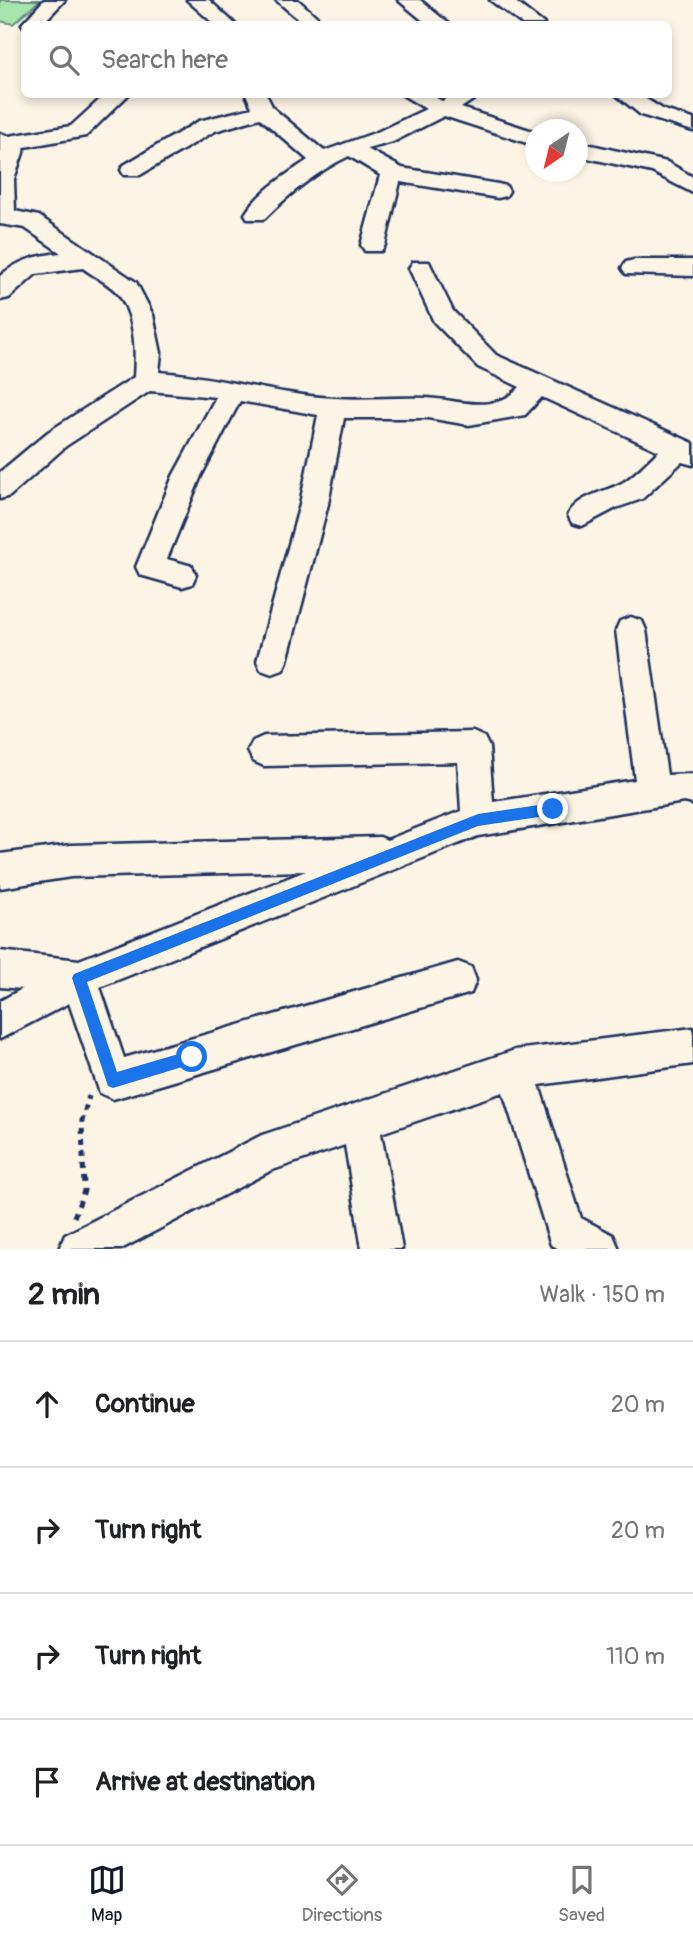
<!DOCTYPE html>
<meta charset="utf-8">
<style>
:root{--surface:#fff;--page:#f6f6f6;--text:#202124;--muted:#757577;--line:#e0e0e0;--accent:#111827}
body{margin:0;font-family:Pangolin,sans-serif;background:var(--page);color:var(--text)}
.compass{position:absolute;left:525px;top:119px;width:63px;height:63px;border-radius:50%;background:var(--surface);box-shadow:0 4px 10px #0003;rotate:215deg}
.stop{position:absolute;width:21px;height:21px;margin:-16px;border:5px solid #1a73e8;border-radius:50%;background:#fff}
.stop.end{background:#1a73e8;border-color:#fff;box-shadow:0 2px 7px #0008}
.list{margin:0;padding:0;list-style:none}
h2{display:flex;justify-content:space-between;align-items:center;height:91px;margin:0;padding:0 28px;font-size:30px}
h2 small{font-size:23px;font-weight:400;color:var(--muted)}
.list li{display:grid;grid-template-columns:46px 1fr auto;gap:21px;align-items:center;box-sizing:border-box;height:126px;padding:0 28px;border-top:2px solid var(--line)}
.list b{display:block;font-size:26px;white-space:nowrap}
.list em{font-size:23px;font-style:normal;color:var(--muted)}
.icon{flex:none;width:38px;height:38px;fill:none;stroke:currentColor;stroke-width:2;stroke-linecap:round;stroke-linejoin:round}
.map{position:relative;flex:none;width:693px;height:1249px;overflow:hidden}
.search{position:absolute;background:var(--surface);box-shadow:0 4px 10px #0003;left:21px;right:21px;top:21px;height:77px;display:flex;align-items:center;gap:18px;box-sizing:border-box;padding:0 24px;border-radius:10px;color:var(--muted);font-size:26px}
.sheet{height:595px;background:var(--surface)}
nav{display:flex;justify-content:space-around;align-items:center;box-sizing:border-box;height:98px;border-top:2px solid var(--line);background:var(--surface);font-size:19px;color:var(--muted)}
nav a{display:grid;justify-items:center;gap:4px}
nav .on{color:var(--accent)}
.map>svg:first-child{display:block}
.green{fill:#a8e5ac;stroke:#628a85;stroke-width:2}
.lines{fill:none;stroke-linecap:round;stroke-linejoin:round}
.minor-casing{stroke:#1b2f5e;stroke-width:5}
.path{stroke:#1b2f5e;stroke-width:5;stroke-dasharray:6 6;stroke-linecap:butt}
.minor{fill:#fcf5e5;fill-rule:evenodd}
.route{fill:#1a73e8}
</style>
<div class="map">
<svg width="693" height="1249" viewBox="0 0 693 1249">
<rect width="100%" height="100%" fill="#fcf5e5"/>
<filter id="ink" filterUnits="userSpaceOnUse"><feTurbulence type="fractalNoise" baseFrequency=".0143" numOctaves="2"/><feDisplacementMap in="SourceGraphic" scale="14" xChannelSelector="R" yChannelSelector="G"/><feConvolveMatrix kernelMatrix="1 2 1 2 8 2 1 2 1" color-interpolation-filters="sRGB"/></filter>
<g filter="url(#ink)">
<path class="green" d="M0,0H40L13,24L0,21Z"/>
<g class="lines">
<defs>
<path id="minor" d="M44,0H65L42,24H24V27L22,24Z
M187,0H209L235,24H214Z
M276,0H298L325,24H304Z
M398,0H420L449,24H427Z
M490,0H513L544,24H522Z
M106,94H129L86,136L25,147L14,179L15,211L39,216L136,282L153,315L161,353L159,372C218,376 275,395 334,398C364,400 395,397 425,398C459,399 493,416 520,387L478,367L434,322L409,268L413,262H429L453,311L496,355L693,443V465L682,462L642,499L616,508L582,526L572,523L568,515C578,496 602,493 620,484C634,477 647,461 659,451L542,397L525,415L469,425L428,418H344L328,504L287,661L283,670L272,674L261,670L257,661L300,504L318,415L240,401L201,476L167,559L192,566L196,575L192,584L182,587L140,575L136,567L173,476L216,397L150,391L66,446L10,496L0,499V472L48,432L134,377C136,351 135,317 119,295C111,284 93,276 83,268L36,274L9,298L0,300V276C18,260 38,255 61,253L25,228L0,224V133L9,136L71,126Z
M246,94H266L273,108L324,151L377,132L426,109L401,94H429L442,101L455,94H482L461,108L536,132V146L444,116L393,142L367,149L402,168L498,184L506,186L509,191L506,196L498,198L400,182L385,245L381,251H365L361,245L380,175L349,156C317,171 289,194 264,219H248L245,214C259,191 286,175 308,160L260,118L215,131L140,175H124L121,170L124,165L199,121L252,108Z
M615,94H638L664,110L693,119V131L641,115Z
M578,142L667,162L693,177V193L652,172L578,156Z
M634,260H693V276L626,274L622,268L626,262Z
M631,617L642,621L646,630L667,775L693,774V804L684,802L478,836L100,987L124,1058L458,962L471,967L476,980L471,993L113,1099L100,1093L69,1003L0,1039V1001L22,989L0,987V951L79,960L306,871L71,877L0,888V854L71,845L380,837L387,840L461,811L458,762L264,766L253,761L248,751L253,741L264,736L473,732L484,737L489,747L493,802L635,780L616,630L620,621Z
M693,1028V1064L539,1085L581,1218L613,1235L619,1249H558L551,1245L503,1092L381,1133L402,1249H362L345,1145L270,1171L121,1249H59L65,1235L262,1135L515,1050Z"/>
</defs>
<use href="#minor" class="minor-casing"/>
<path class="path" d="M74,1217L84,1191L82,1121L89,1096"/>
<use href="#minor" class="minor"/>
</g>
</g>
<path class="route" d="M553,803L559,809L553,815L478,826L87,982L117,1072L192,1050L200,1057L192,1064L113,1088L108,1086L72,978L74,974L478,814Z"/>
</svg>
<svg class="compass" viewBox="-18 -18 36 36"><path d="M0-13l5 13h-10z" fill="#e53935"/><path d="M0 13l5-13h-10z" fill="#757577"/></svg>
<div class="stop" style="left:192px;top:1057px"></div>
<div class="stop end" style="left:553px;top:809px"></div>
<div class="search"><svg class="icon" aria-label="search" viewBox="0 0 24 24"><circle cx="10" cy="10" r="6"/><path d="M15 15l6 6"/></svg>Search here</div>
</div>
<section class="sheet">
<h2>2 min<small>Walk · 150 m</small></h2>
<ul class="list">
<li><svg class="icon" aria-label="ahead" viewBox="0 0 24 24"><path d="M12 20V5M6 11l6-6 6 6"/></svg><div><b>Continue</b></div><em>20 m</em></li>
<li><svg class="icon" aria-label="right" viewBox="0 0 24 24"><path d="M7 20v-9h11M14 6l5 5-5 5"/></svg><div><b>Turn right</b></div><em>20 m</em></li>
<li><svg class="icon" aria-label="right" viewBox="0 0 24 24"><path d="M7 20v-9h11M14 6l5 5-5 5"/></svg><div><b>Turn right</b></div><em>110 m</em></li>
<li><svg class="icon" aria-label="arrive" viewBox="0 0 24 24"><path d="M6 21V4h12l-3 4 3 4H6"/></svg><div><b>Arrive at destination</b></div></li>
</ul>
</section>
<nav>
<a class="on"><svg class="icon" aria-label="map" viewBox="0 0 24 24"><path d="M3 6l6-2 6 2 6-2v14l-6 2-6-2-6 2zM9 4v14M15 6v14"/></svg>Map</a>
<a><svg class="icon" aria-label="directions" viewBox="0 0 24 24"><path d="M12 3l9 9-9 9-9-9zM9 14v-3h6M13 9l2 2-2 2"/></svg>Directions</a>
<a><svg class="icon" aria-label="saved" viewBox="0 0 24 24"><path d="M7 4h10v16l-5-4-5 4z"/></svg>Saved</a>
</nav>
